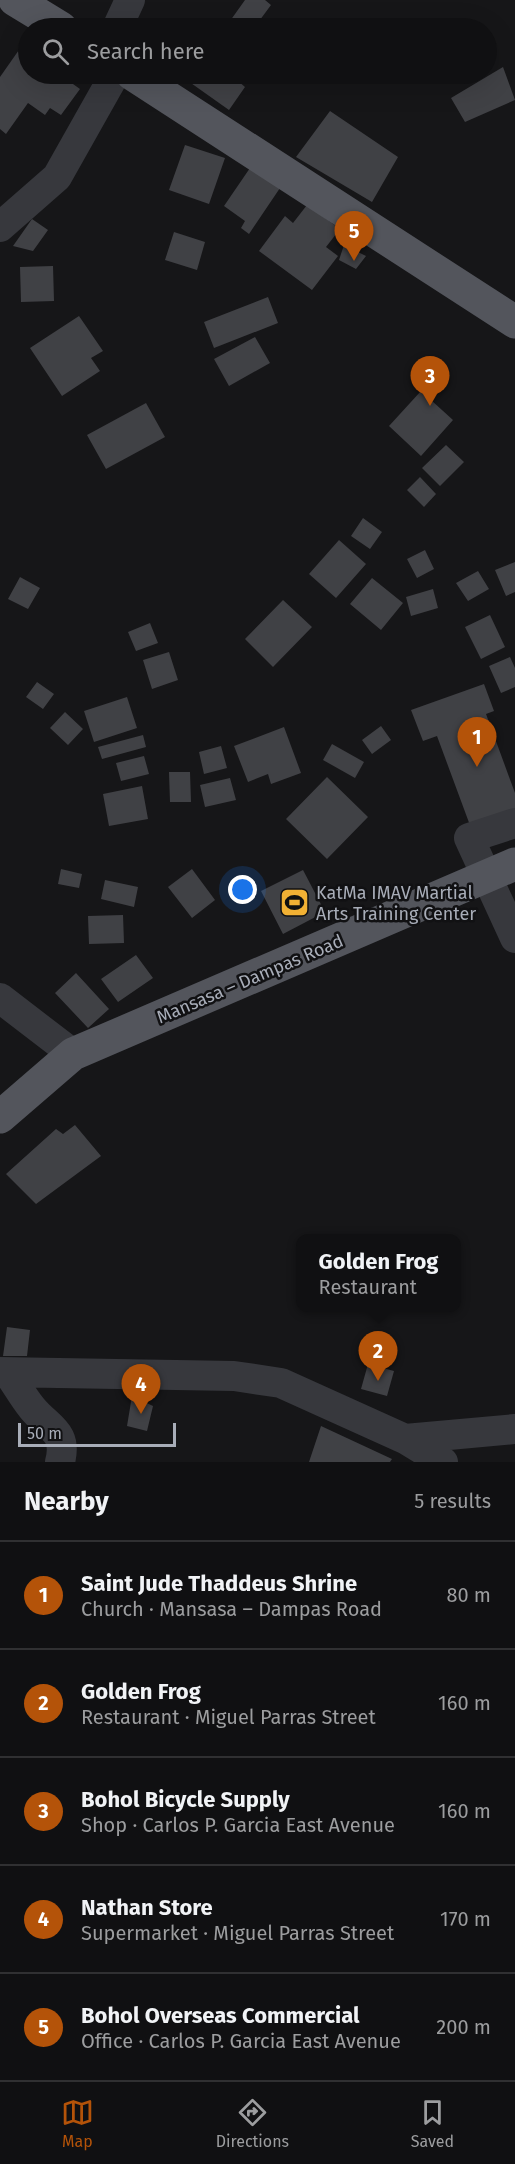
<!DOCTYPE html>
<meta charset="utf-8">
<style>
:root{--surface:#101012;--page:#19191b;--text:#f1f3f6;--muted:#9c9d9f;--line:#303032;--accent:#b45309}
body{margin:0;font-family:"Fira Sans",sans-serif;background:var(--page);color:var(--text)}
.scale{position:absolute;left:18px;bottom:15px;width:158px;box-sizing:border-box;padding-left:6px;border:3px solid #a8adb8;border-top:0;font-size:16px;line-height:21px;white-space:nowrap;color:#a8adb8;-webkit-text-stroke:4px #111113;paint-order:stroke}
.you{position:absolute;left:243px;top:890px;width:21px;height:21px;margin:-15px;border:4px solid #fff;border-radius:50%;background:#1a73e8;box-shadow:0 0 0 9px #1a73e833}
.badge{display:grid;place-items:center;width:39px;height:39px;border-radius:50%;background:var(--accent);color:#fff;font-size:20px;font-weight:700}
.pin{position:absolute;translate:-50% -50px;filter:drop-shadow(0 2px 3px #0008)}
.pin::after{content:'';position:absolute;top:32px;width:21px;height:18px;background:inherit;clip-path:polygon(0 0,100% 0,50% 100%)}
.popup{position:absolute;left:296px;top:1234px;width:165px;height:78px;box-sizing:border-box;display:grid;place-content:center;border-radius:12px;background:var(--surface);filter:drop-shadow(0 2px 4px #0005);font-size:20px;white-space:nowrap;color:var(--muted)}
.popup b{font-size:22px;color:var(--text)}
.popup::after{content:'';position:absolute;left:50%;top:100%;margin-left:-12px;border:12px solid transparent;border-top-color:var(--surface)}
.list{margin:0;padding:0;list-style:none}
h2{display:flex;justify-content:space-between;align-items:center;height:78px;margin:0;padding:0 24px;font-size:26px}
h2 small{font-size:20px;font-weight:400;color:var(--muted)}
.list li{display:grid;grid-template-columns:39px 1fr auto;gap:18px;align-items:center;box-sizing:border-box;height:108px;padding:0 24px;border-top:2px solid var(--line)}
.list b{display:block;font-size:22px;white-space:nowrap}
.list p{margin:0;font-size:20px;white-space:nowrap;color:var(--muted)}
.list em{font-size:20px;font-style:normal;color:var(--muted)}
.icon{flex:none;width:33px;height:33px;fill:none;stroke:currentColor;stroke-width:2;stroke-linecap:round;stroke-linejoin:round}
.map{position:relative;flex:none;width:515px;height:1462px;overflow:hidden}
.search{position:absolute;background:var(--surface);box-shadow:0 6px 24px #0002;left:18px;right:18px;top:18px;height:66px;display:flex;align-items:center;gap:15px;box-sizing:border-box;padding:0 21px;border-radius:33px;color:var(--muted);font-size:22px}
.sheet{height:618px;background:var(--surface)}
nav{display:flex;justify-content:space-around;align-items:center;box-sizing:border-box;height:84px;border-top:2px solid var(--line);background:var(--surface);font-size:16px;color:var(--muted)}
nav a{display:grid;justify-items:center;gap:3px}
nav .on{color:var(--accent)}
.map>svg:first-child{display:block}
.building{fill:#404145}
.lines{fill:none;stroke-linecap:round;stroke-linejoin:round}
.minor{stroke:#37383d;stroke-width:30}
.major{stroke:#53555c;stroke-width:33}
.labels{text-anchor:middle;stroke-width:5;stroke-linejoin:round;paint-order:stroke}
.poi-label{font-size:18px;fill:#a8adb8;stroke:#111113;text-anchor:start}
.street-label{font-size:18px;fill:#a8adb8;stroke:#111113}
</style>
<div class="map">
<svg width="515" height="1462" viewBox="0 0 515 1462">
<rect width="100%" height="100%" fill="#161618"/>
<path class="building" d="M245,0H265L271,5L254,28H225Z
M21,47L28,53V74H59L80,89L61,115L50,108L45,115L28,103L6,134L0,129V77Z
M503,67L515,100L465,122L451,98Z
M193,74H230L245,87L229,110L188,81Z
M448,74H473L451,82Z
M330,111L398,157L372,202L296,157Z
M185,145L225,158L209,204L169,190Z
M250,168L280,188L249,234L241,228L245,221L224,206Z
M307,205L340,229L326,247L338,256L312,290L259,251L285,216L293,223Z
M32,219L48,230L33,251L13,246Z
M174,232L205,242L197,270L165,260Z
M344,245L366,256L356,269L339,260Z
M53,266L54,301L21,302L20,267Z
M268,297L278,323L214,348L204,322Z
M79,316L103,351L91,358L100,371L62,396L30,348Z
M255,337L270,363L229,386L214,359Z
M421,391L453,420L421,456L389,426Z
M146,403L165,437L106,469L87,435Z
M446,445L464,462L440,486L422,468Z
M420,477L436,494L424,507L407,490Z
M363,518L382,532L370,549L351,536Z
M339,540L366,564L336,598L309,574Z
M425,550L434,569L417,578L407,559Z
M515,562V592L506,596L495,570Z
M478,571L489,589L468,601L456,583Z
M20,577L40,588L28,609L8,599Z
M372,578L403,603L381,630L350,604Z
M433,589L438,608L411,616L406,597Z
M283,600L312,627L273,667L245,639Z
M490,615L505,647L481,659L465,627Z
M150,623L158,643L136,651L128,632Z
M169,652L178,680L152,689L143,660Z
M510,657L515,668V687L501,693L489,666Z
M37,682L54,694L43,709L26,697Z
M484,684L494,711L486,714L515,793V813L471,828L437,736L423,741L411,710Z
M127,697L137,728L94,742L84,711Z
M65,712L83,729L68,745L50,728Z
M381,726L391,740L372,754L362,740Z
M284,727L301,773L271,784L268,774L248,782L234,746Z
M143,735L146,747L102,759L98,747Z
M332,744L364,762L355,778L323,760Z
M221,746L227,768L204,774L199,752Z
M144,756L149,774L121,781L116,763Z
M169,772H190L191,802H170Z
M327,777L368,817L327,859L286,819Z
M230,778L236,800L205,807L200,785Z
M142,786L148,819L109,826L103,794Z
M61,869L82,874L79,888L58,884Z
M192,869L215,900L192,918L168,887Z
M303,870L325,912L283,934L261,891Z
M105,880L138,887L134,907L101,899Z
M123,915L124,943L89,944L88,916Z
M136,955L153,978L118,1002L101,979Z
M76,973L109,1009L88,1028L55,993Z
M75,1125L101,1156L36,1204L6,1174L56,1129L63,1134Z
M7,1327L30,1330L27,1356H3Z
M368,1364L394,1371L387,1396L361,1389Z
M132,1396L153,1406L147,1431L127,1426Z
M321,1426L392,1459L390,1462H309Z"/>
<g class="lines">
<path class="minor" d="M117,28L130,0
M0,227L57,177L115,74
M515,823L469,838L515,938
M0,998L73,1054
M0,1372L234,1376L281,1383L405,1439L443,1462
M8,1373C16,1384 23,1397 32,1408C48,1428 68,1431 60,1462
M405,1439L515,1429"/>
<path class="major" d="M15,0L61,28
M132,74L515,322
M0,1117L73,1054L515,864"/>
</g>
<defs>
<symbol id="stadium-square" viewBox="-11 -11 22 22"><rect x="-9" y="-9" width="18" height="18" rx="4" fill="#f2b134" stroke="#111113"/><path d="M0-5a6.5 5 0 1 0 0 10a6.5 5 0 1 0 0-10ZM-3.5-1.8h7v3.6h-7Z" fill="#111"/></symbol>
</defs>
<g fill-rule="evenodd">
<use href="#stadium-square" x="278" y="886" width="33" height="33"/>
</g>
<g class="labels">
<g class="poi-label">
<text x="316" y="899">KatMa IMAV Martial<tspan x="316" dy="21">Arts Training Center</tspan></text>
</g>
<g class="street-label">
<text transform="translate(250 979) rotate(-23)" y="6">Mansasa – Dampas Road</text>
</g>
</g>
</svg>
<div class="scale">50 m</div>
<div class="you"></div>
<div class="pin badge" style="left:477px;top:767px">1</div>
<div class="pin badge" style="left:378px;top:1381px">2</div>
<div class="popup"><b>Golden Frog</b>Restaurant</div>
<div class="pin badge" style="left:430px;top:406px">3</div>
<div class="pin badge" style="left:141px;top:1414px">4</div>
<div class="pin badge" style="left:354px;top:261px">5</div>
<div class="search"><svg class="icon" aria-label="search" viewBox="0 0 24 24"><circle cx="10" cy="10" r="6"/><path d="M15 15l6 6"/></svg>Search here</div>
</div>
<section class="sheet">
<h2>Nearby<small>5 results</small></h2>
<ul class="list">
<li><span class="badge">1</span><div><b>Saint Jude Thaddeus Shrine</b><p>Church · Mansasa – Dampas Road</p></div><em>80 m</em></li>
<li><span class="badge">2</span><div><b>Golden Frog</b><p>Restaurant · Miguel Parras Street</p></div><em>160 m</em></li>
<li><span class="badge">3</span><div><b>Bohol Bicycle Supply</b><p>Shop · Carlos P. Garcia East Avenue</p></div><em>160 m</em></li>
<li><span class="badge">4</span><div><b>Nathan Store</b><p>Supermarket · Miguel Parras Street</p></div><em>170 m</em></li>
<li><span class="badge">5</span><div><b>Bohol Overseas Commercial</b><p>Office · Carlos P. Garcia East Avenue</p></div><em>200 m</em></li>
</ul>
</section>
<nav>
<a class="on"><svg class="icon" aria-label="map" viewBox="0 0 24 24"><path d="M3 6l6-2 6 2 6-2v14l-6 2-6-2-6 2zM9 4v14M15 6v14"/></svg>Map</a>
<a><svg class="icon" aria-label="directions" viewBox="0 0 24 24"><path d="M12 3l9 9-9 9-9-9zM9 14v-3h6M13 9l2 2-2 2"/></svg>Directions</a>
<a><svg class="icon" aria-label="saved" viewBox="0 0 24 24"><path d="M7 4h10v16l-5-4-5 4z"/></svg>Saved</a>
</nav>
